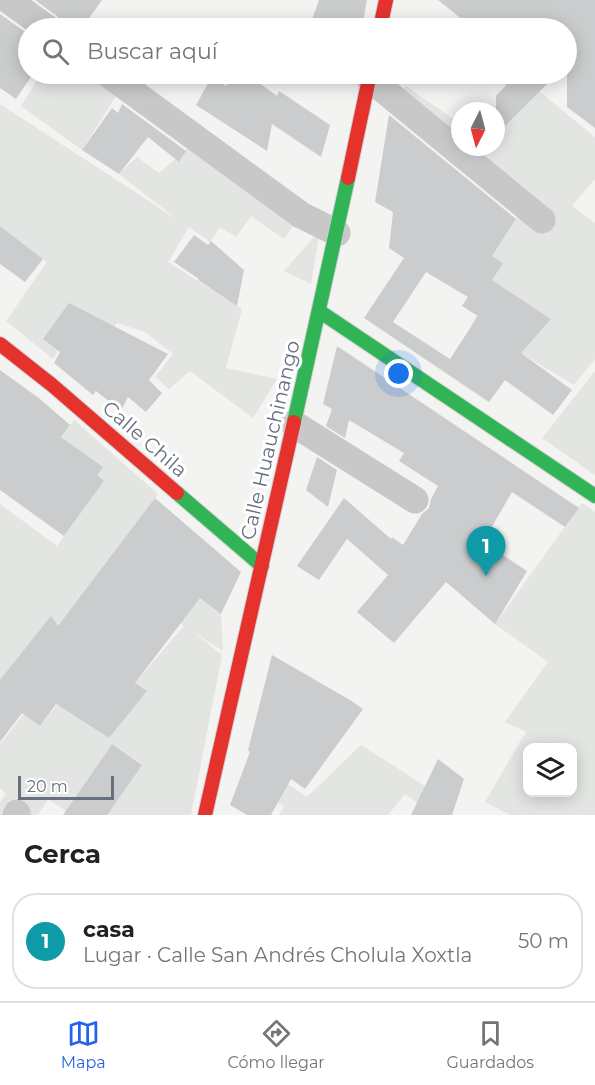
<!DOCTYPE html>
<html lang="es">
<meta charset="utf-8">
<style>
:root{--surface:#fff;--page:#f6f6f6;--text:#202124;--muted:#757577;--line:#e0e0e0;--accent:#2563eb}
body{margin:0;font-family:Montserrat,sans-serif;background:var(--page);color:var(--text)}
.controls{position:absolute;right:18px;bottom:18px;display:grid;overflow:hidden;border-radius:12px;box-shadow:0 3px 15px #0003}
.controls button{width:54px;height:54px;display:grid;place-items:center;padding:0;border:0;border-bottom:2px solid var(--line);background:var(--surface);color:var(--text);font:30px sans-serif}
.compass{position:absolute;left:451px;top:102px;width:54px;height:54px;border-radius:50%;background:var(--surface);box-shadow:0 3px 15px #0003;rotate:186deg}
.scale{position:absolute;left:18px;bottom:15px;width:96px;box-sizing:border-box;padding-left:6px;border:3px solid #67707e;border-top:0;font-size:16px;line-height:21px;white-space:nowrap;color:#67707e;-webkit-text-stroke:4px #fff;paint-order:stroke}
.you{position:absolute;left:399px;top:374px;width:21px;height:21px;margin:-15px;border:4px solid #fff;border-radius:50%;background:#1a73e8;box-shadow:0 0 0 9px #1a73e833}
.badge{display:grid;place-items:center;width:39px;height:39px;border-radius:50%;background:var(--accent);color:#fff;font-size:20px;font-weight:700}
.pin{position:absolute;translate:-50% -50px;filter:drop-shadow(0 2px 3px #0008)}
.pin::after{content:'';position:absolute;top:32px;width:21px;height:18px;background:inherit;clip-path:polygon(0 0,100% 0,50% 100%)}
.list{margin:0;padding:0;list-style:none}
h2{display:flex;justify-content:space-between;align-items:center;height:78px;margin:0;padding:0 24px;font-size:26px}
h2 small{font-size:20px;font-weight:400;color:var(--muted)}
.list li{display:grid;grid-template-columns:39px 1fr auto;gap:18px;align-items:center;box-sizing:border-box;height:96px;margin:0 12px 12px;padding:0 12px;border:2px solid var(--line);border-radius:24px}
.list b{display:block;font-size:22px;white-space:nowrap}
.list p{margin:0;font-size:20px;white-space:nowrap;color:var(--muted)}
.list em{font-size:20px;font-style:normal;color:var(--muted)}
.icon{flex:none;width:33px;height:33px;fill:none;stroke:currentColor;stroke-width:2;stroke-linecap:round;stroke-linejoin:round}
.map{position:relative;flex:none;width:595px;height:815px;overflow:hidden}
.search{position:absolute;background:var(--surface);box-shadow:0 3px 15px #0003;left:18px;right:18px;top:18px;height:66px;display:flex;align-items:center;gap:15px;box-sizing:border-box;padding:0 21px;border-radius:33px;color:var(--muted);font-size:22px}
.sheet{height:186px;background:var(--surface)}
nav{display:flex;justify-content:space-around;align-items:center;box-sizing:border-box;height:84px;border-top:2px solid var(--line);background:var(--surface);font-size:16px;color:var(--muted)}
nav a{display:grid;justify-items:center;gap:3px}
nav .on{color:var(--accent)}
.map>svg:first-child{display:block}
.green{fill:#e2e5e1;fill-rule:evenodd}
.building{fill:#cbcccd;fill-rule:evenodd}
.lines{fill:none;stroke-linecap:round;stroke-linejoin:round}
.fast-casing{stroke:#cfd0d0;stroke-width:16}
.jam-casing{stroke:#cfd0d0;stroke-width:16}
.street{stroke:#c8c8c9;stroke-width:27}
.fast{stroke:#30b455;stroke-width:14}
.jam{stroke:#e5322d;stroke-width:14}
.labels{text-anchor:middle;stroke-width:6;stroke-linejoin:round;paint-order:stroke}
.street-label{font-size:20px;fill:#67707e;stroke:#fff}
</style>
<div class="map">
<svg width="595" height="815" viewBox="0 0 595 815">
<rect width="100%" height="100%" fill="#f3f3f2"/>
<path class="green" d="M41,74H96L119,91L82,150L21,106Z
M512,74H518L595,137V179L572,206L595,223V359L574,385L472,324L488,294L542,329L551,319L491,279L503,263L492,256L522,210L390,108L406,86L460,124V147H496V128L500,131L525,105L505,86Z
M0,104L178,220L119,174L137,157L159,173L196,141L301,215L284,239L251,216L236,237L220,227L210,242L189,227L168,262L242,309L226,368L277,379L253,418L190,371L169,389L155,377L173,354L145,332L117,323L95,355L65,339L53,359L6,321L47,262L0,226Z
M320,230L311,284L284,271Z
M595,371V475L542,438Z
M74,420L158,494L0,707V504L57,546L104,481L97,475L102,467L61,437Z
M582,503L595,512V815H510L485,802L526,732L505,722L548,662L495,624ZM528,748H572V792H528Z
M177,580L221,614L223,651L192,631L222,655L191,815H72L48,799L38,815H0V802L6,794L0,788V744L24,714L40,726L57,705L109,738L146,691L135,683L184,626L180,623ZM112,744L142,764L111,808L82,787Z
M361,745L455,805L435,815L405,794L388,815H279L284,806L265,794L278,778L307,797Z"/>
<path class="building" d="M35,0H102L82,28H63L61,21L57,16Z
M319,0H367L362,28H309Z
M438,0H595V128L567,107V28H473Z
M0,14L28,34V74H33L16,99L0,88Z
M233,74H247L277,96L279,91L330,125L321,157L272,124L267,151L196,105L212,76L226,86Z
M517,74H557L496,135V96Z
M122,104L186,151L179,162L148,137L119,174L82,150L112,108L118,113Z
M389,115L516,219L492,256L503,263L492,280L551,319L521,353L572,390L553,415L505,380L489,402L364,318L404,258L389,248L393,212L375,202ZM426,272L468,297L462,306L478,316L450,359L393,322Z
M0,226L43,259L25,282L0,264Z
M194,235L208,245L211,241L244,270L237,306L198,280L199,279L174,262Z
M69,303L168,354L149,380L162,393L146,412L128,397L121,411L96,391L93,395L54,363L60,352L43,339Z
M337,346L579,508L565,527L512,492L483,542L527,571L495,624L446,582L394,643L357,612L388,575L347,539L319,580L297,566L344,498L391,539L392,537L403,545L422,514L429,508L431,499L438,486L399,461L404,453L349,420L345,438L326,426L332,409L323,404Z
M0,370L40,399L70,425L61,437L103,467L97,475L104,481L64,536L0,490Z
M317,457L337,470L328,507L306,490Z
M155,498L241,572L221,614L200,598L135,683L147,691L109,738L56,704L40,726L22,713L0,742V680L51,616L58,626Z
M272,655L350,700L363,709L305,789L291,779L271,815H247L230,805L250,752L248,750Z
M112,744L142,765L107,815H63Z
M438,759L464,779L452,815H411Z"/>
<g class="lines">
<defs>
<path id="fast" d="M319,311L595,496
M294,422L348,178
M177,493L262,566"/>
<path id="jam" d="M380,28L386,0
M348,178L370,74
M0,344L52,385L177,493
M205,815L294,422"/>
</defs>
<use href="#fast" class="fast-casing"/>
<use href="#jam" class="jam-casing"/>
<path class="street" d="M8,0L47,28
M108,74L301,215L337,233
M369,78L542,220
M294,424L415,500
M16,815L17,813"/>
<use href="#fast" class="fast"/>
<use href="#jam" class="jam"/>
</g>
<g class="labels">
<g class="street-label">
<text transform="translate(145 439) rotate(41)" y="7">Calle Chila</text>
<text transform="translate(270 440) rotate(-77)" y="7">Calle Huauchinango</text>
</g>
</g>
</svg>
<div class="controls">
<button><svg class="icon" aria-label="layers" viewBox="0 0 24 24"><path d="M12 4l9 5-9 5-9-5zM3 14l9 5 9-5"/></svg></button>
</div>
<svg class="compass" viewBox="-18 -18 36 36"><path d="M0-13l5 13h-10z" fill="#e53935"/><path d="M0 13l5-13h-10z" fill="#757577"/></svg>
<div class="scale">20 m</div>
<div class="you"></div>
<div class="pin badge" style="left:486px;top:576px;background:#0f9aa8">1</div>
<div class="search"><svg class="icon" aria-label="search" viewBox="0 0 24 24"><circle cx="10" cy="10" r="6"/><path d="M15 15l6 6"/></svg>Buscar aquí</div>
</div>
<section class="sheet">
<h2>Cerca<small></small></h2>
<ul class="list">
<li><span class="badge" style="background:#0f9aa8">1</span><div><b>casa</b><p>Lugar · Calle San Andrés Cholula Xoxtla</p></div><em>50 m</em></li>
</ul>
</section>
<nav>
<a class="on"><svg class="icon" aria-label="map" viewBox="0 0 24 24"><path d="M3 6l6-2 6 2 6-2v14l-6 2-6-2-6 2zM9 4v14M15 6v14"/></svg>Mapa</a>
<a><svg class="icon" aria-label="directions" viewBox="0 0 24 24"><path d="M12 3l9 9-9 9-9-9zM9 14v-3h6M13 9l2 2-2 2"/></svg>Cómo llegar</a>
<a><svg class="icon" aria-label="saved" viewBox="0 0 24 24"><path d="M7 4h10v16l-5-4-5 4z"/></svg>Guardados</a>
</nav>
